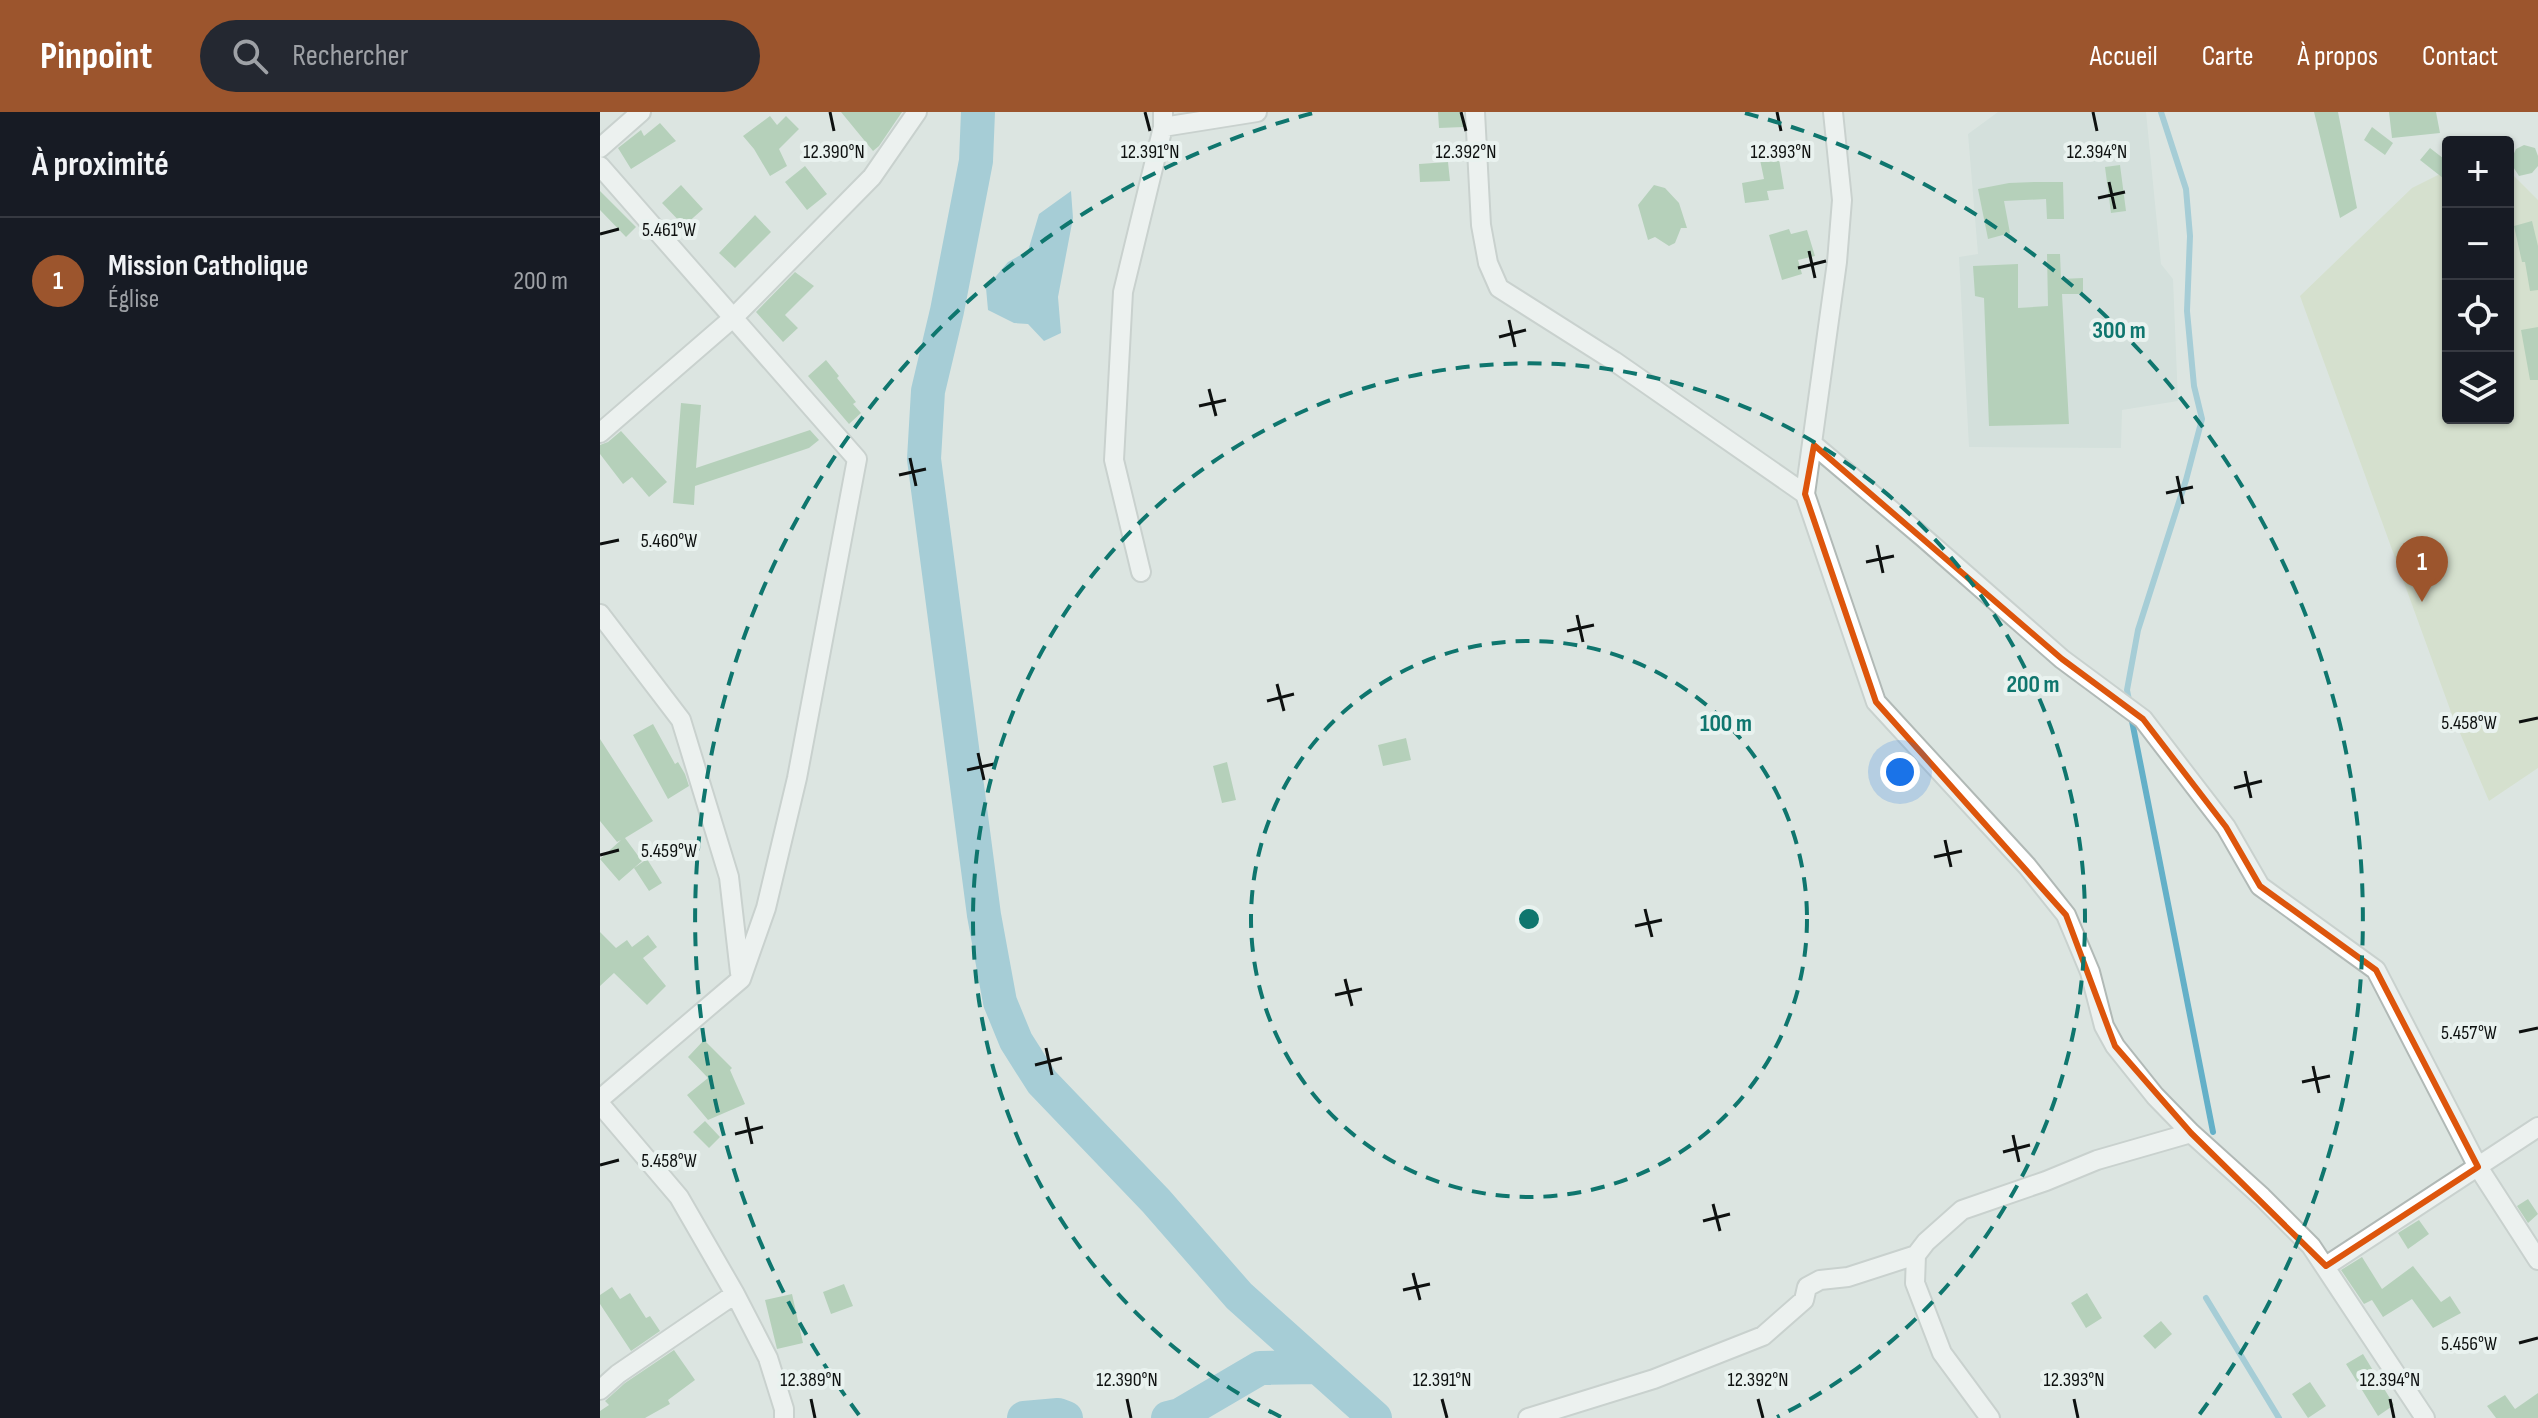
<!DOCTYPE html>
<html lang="fr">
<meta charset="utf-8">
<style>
:root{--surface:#171b24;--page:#242831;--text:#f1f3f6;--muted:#9ea1a6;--line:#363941;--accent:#9c552d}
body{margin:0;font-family:"Sofia Sans Condensed",sans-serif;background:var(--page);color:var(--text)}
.controls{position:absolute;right:24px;top:24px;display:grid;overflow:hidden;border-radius:8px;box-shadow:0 2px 6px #0004}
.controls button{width:72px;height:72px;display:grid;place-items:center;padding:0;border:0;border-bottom:2px solid var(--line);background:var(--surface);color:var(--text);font:40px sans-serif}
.you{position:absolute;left:1300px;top:660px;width:28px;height:28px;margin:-20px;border:6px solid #fff;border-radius:50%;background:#1a73e8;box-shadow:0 0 0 12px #1a73e833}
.badge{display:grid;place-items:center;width:52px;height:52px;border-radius:50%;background:var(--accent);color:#fff;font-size:26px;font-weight:700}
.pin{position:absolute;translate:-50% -66px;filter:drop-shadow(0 2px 4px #0008)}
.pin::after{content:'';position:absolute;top:42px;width:28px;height:24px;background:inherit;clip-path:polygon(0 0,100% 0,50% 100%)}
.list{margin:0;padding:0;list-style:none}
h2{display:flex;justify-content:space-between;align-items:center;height:104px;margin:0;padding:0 32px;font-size:34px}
h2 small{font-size:26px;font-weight:400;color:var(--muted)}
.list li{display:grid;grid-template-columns:52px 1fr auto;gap:24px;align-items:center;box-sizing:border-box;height:128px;padding:0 32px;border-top:2px solid var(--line)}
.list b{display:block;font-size:30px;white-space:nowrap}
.list p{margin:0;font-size:26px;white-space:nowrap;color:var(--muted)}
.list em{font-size:26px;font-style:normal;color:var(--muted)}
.icon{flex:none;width:44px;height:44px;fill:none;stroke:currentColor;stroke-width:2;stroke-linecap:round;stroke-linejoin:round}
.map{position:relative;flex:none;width:1938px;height:1306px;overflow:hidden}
header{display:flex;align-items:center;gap:48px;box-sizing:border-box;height:112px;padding:0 40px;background:var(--accent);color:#fff}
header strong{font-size:38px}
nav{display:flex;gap:44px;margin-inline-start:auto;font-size:28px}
.search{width:560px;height:72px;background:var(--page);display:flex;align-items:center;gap:20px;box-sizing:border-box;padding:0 28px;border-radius:44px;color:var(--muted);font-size:30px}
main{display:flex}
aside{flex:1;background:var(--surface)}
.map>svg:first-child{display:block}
.built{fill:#c9dad4}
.green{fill:#cddab5}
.water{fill:#64b0c8}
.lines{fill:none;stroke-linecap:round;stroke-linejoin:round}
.stream{stroke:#64b0c8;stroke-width:6}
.river{stroke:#64b0c8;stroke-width:34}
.building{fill:#86b78a}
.minor-casing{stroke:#b1b9b6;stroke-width:22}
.minor{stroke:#fff;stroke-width:18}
.marked{fill:none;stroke:#dd550c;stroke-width:6;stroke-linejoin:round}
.ticks{fill:none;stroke:#0e1110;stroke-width:3}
.ring{fill:none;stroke:#0f766e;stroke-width:4;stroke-dasharray:14 10}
.ticks-label{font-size:20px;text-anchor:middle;fill:#0e1110;stroke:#e9f2ef;stroke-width:8;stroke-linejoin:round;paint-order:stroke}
.centre{fill:#0f766e;stroke:#e9f2ef;stroke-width:4}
.ring-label{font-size:24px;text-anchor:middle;font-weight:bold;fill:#0f766e;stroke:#e9f2ef;stroke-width:8;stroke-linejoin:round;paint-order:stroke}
</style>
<header>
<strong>Pinpoint</strong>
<div class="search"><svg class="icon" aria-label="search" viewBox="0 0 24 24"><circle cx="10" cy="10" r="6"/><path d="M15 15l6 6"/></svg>Rechercher</div>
<nav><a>Accueil</a><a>Carte</a><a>À propos</a><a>Contact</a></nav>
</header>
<main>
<aside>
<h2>À proximité<small></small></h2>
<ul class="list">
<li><span class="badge">1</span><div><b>Mission Catholique</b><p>Église</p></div><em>200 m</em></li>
</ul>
</aside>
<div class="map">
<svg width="1938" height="1306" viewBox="0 0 1938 1306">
<rect width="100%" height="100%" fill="#dce5e1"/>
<path class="built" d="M1398,0H1546L1561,152L1573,167L1578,289L1522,298L1521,336L1369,335L1359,145L1378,142L1368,22Z"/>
<path class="green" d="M1848,58V306H1908V58L1938,88V656L1889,689L1851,600L1700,184L1812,76Z"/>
<path class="water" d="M471,79L473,106L458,185L461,221L444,229L428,212L414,211L388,198L386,176L408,150L428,139L439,102Z"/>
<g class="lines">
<path class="stream" d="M1530,593L1527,578L1538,518L1586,368L1602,307L1594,274L1587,199L1590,124L1586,77L1561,0
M1531,604L1613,1020
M1606,1186L1679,1306"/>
<path class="river" d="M378,0L376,49L347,199L328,279L324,347L384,803L400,890L416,929L442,970L556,1089L639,1184L775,1306
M424,1306L458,1303L466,1306
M568,1306L580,1303L660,1256L717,1255"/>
</g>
<path class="building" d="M241,0H302L279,34L273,39Z
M838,0H863L864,15L839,16Z
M1714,0H1738L1757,96L1740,106Z
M1789,0H1836L1840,21L1792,26Z
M170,4L177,13L186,4L199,17L179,37L187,54L170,64L154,37L143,24Z
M60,11L76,29L31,57L18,36L41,18L44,24Z
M1772,15L1793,31L1785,43L1764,28Z
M1924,33L1935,36L1938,44V54L1932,61L1919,64L1910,50L1916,37Z
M1830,36L1848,50V70L1820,48Z
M1178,41L1184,77L1167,79L1169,88L1145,91L1142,71L1164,67L1159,43Z
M848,50L850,69L820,70L819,52Z
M1520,53L1526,99L1511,101L1505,55Z
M205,54L227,82L207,98L185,70Z
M1435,70H1463L1464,107H1447L1446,87L1404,89L1410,121L1388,127L1378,77L1409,71Z
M81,73L103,97L84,114L62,91Z
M1054,73L1065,76L1079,91L1087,116H1081L1075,131L1069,134L1055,125L1048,128L1038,93Z
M0,79L36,115L26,125L0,98Z
M155,103L171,120L135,156L119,141Z
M1932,109L1938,134V178L1930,179L1925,150H1922L1914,114Z
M1189,117L1191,122L1207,118L1215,144L1198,148L1202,162L1182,168L1169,123Z
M1447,142H1460L1461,167L1483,166V182H1462L1469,312L1389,314L1384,186L1375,184L1373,154L1418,152V196L1448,194Z
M195,160L214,174L185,203L198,216L183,230L156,200Z
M1938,215V268H1930L1921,218Z
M226,248L239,264L237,266L256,290L253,292L261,301L249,312L208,264Z
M81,291L101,293L96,356L210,318L219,328L209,336L95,374L94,393L73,391Z
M21,319L67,370L49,385L32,365L23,372L0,342V333L8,330Z
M53,612L75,652L78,650L85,662L89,674L68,687L33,623Z
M806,626L811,648L783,654L778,633Z
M0,627L53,709L25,726L42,749L19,769L0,747L21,728L17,730L0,709Z
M627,650L636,688L622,691L613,654Z
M47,747L62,771L49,779L34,756Z
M0,820L16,836L27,828L32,835L48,823L57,835L43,846L66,874L47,893L14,861L0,874Z
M104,928L132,956L130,958L145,992L108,1008L87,983L108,966L88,945Z
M105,1009L120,1025L109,1036L93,1020Z
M1928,1087L1938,1102L1928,1111L1917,1094Z
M1819,1108L1829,1122L1808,1137L1798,1121Z
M1762,1145L1782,1177L1813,1154L1841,1190L1850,1184L1861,1201L1833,1216L1812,1187L1783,1205L1772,1188L1764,1192L1741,1158Z
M244,1172L253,1194L231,1202L223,1180Z
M12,1175L20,1187L30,1181L46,1206L50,1204L60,1219L31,1239L0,1192V1183Z
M1487,1181L1502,1206L1486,1216L1471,1191Z
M192,1182L203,1231L177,1237L165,1188Z
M1561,1209L1572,1222L1555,1237L1543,1224Z
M74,1238L95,1268L68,1288L70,1292L45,1306H0V1299L9,1293L5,1289L25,1271Z
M1763,1242L1794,1293L1778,1304L1746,1252Z
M1710,1270L1726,1294L1708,1306L1692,1282Z
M1938,1281V1306H1896L1887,1294L1905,1283L1915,1297Z"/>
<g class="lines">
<defs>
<path id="minor" d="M875,0L881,113L888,151L899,176L1014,249L1205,382
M1233,0L1242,88L1237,150L1205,382L1276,590L1427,754L1466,803L1490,860L1504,914L1515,934L1555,984L1591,1021L1662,1085L1711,1134L1825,1306
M563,15L657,0
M0,36L41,0
M0,54L257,347L197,666L166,796L141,867L0,987
M0,321L134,205L272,65L317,0
M1214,333L1324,426L1462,547L1543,607L1626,715L1660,774L1776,858L1878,1055L1938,1148
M541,460L514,348L523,180L563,15V0
M0,502L81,608L129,765L140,861
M0,992L79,1085L135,1182L168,1246L184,1297V1306
M1726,1154L1938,1015
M0,1278L18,1262L135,1182
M928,1306L1054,1267L1163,1224L1204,1188L1207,1175L1220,1168L1248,1165L1316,1143
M1390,1306L1342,1241L1315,1171L1316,1143L1326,1130L1362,1098L1446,1069L1497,1048L1591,1021"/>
</defs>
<use href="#minor" class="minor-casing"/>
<use href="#minor" class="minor"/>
</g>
<path d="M0 0H1938V1306H0ZM1214,333L1462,547L1543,607L1626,715L1660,774L1776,858L1878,1055L1726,1154L1591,1021L1515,934L1466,803L1276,590L1205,382Z" fill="#dce5e1" fill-opacity=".55" fill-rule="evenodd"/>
<path class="marked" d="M1214,333L1462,547L1543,607L1626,715L1660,774L1776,858L1878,1055L1726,1154L1591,1021L1515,934L1466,803L1276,590L1205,382Z"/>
<path class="ticks" d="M230,0L234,19M545,0L550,19M861,0L866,19M1177,0L1181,19M1493,0L1497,19M1509,70L1515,97M1498,86L1525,80M0,122L19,117M1209,139L1215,166M1198,156L1226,149M909,208L915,235M899,225L926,218M609,277L616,304M599,294L626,288M310,346L316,374M299,363L326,357M1577,364L1583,392M1566,381L1593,375M0,432L19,428M1277,433L1283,461M1266,450L1294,444M977,503L983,530M967,519L994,513M677,572L684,599M667,589L694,582M1919,610L1938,606M378,641L384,668M367,658L394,652M1645,659L1651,686M1634,676L1662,669M1345,728L1351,755M0,743L19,738M1334,745L1362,739M1045,797L1052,825M1035,814L1062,808M745,867L752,894M735,883L762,877M1919,920L1938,916M446,936L452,963M435,953L462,946M1713,954L1719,981M1702,970L1730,964M146,1005L152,1032M135,1022L163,1015M1413,1023L1419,1050M1403,1040L1430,1033M0,1053L19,1048M1113,1092L1120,1119M1103,1109L1130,1102M813,1161L820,1188M803,1178L830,1172M1919,1231L1938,1226M211,1287L215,1306M527,1287L531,1306M842,1287L847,1306M1158,1287L1163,1306M1474,1287L1478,1306M1790,1287L1794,1306"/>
<g class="ring">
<circle cx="929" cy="807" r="278"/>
<path d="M681 1305A556 556 0 1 1 1177 1305"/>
<path d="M259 1303A834 834 0 0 1 713 1M1145 1A834 834 0 0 1 1599 1303"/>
</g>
<g class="ticks-label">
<text x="234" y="46">12.390°N</text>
<text x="550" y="46">12.391°N</text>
<text x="866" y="46">12.392°N</text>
<text x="1181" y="46">12.393°N</text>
<text x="1497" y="46">12.394°N</text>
<text x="69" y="124">5.461°W</text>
<text x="69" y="435">5.460°W</text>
<text x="1869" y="617">5.458°W</text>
<text x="69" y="745">5.459°W</text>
<text x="1869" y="927">5.457°W</text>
<text x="69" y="1055">5.458°W</text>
<text x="1869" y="1238">5.456°W</text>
<text x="211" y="1274">12.389°N</text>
<text x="527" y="1274">12.390°N</text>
<text x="842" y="1274">12.391°N</text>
<text x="1158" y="1274">12.392°N</text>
<text x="1474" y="1274">12.393°N</text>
<text x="1790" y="1274">12.394°N</text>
</g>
<circle cx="929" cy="807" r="12" class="centre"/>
<g class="ring-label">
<text x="1519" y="226">300 m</text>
<text x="1433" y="580">200 m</text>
<text x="1126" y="619">100 m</text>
</g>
</svg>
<div class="controls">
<button>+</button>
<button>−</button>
<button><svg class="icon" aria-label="locate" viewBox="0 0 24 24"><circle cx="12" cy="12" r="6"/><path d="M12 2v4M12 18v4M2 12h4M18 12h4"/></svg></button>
<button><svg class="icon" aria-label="layers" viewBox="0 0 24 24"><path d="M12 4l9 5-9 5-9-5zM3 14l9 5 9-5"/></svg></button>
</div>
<div class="you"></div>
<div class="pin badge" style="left:1822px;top:490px">1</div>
</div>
</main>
